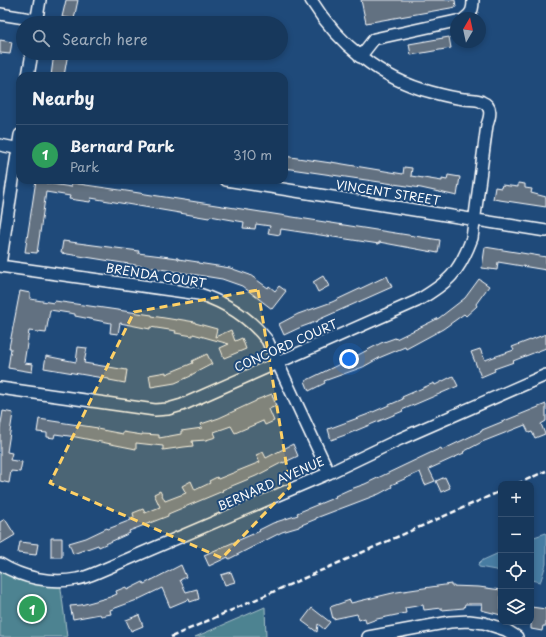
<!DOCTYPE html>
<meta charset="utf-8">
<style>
:root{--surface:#17385c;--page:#203f62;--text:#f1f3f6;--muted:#9eacbb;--line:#365272;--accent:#8c9099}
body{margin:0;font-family:"Playpen Sans",sans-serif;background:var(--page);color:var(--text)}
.controls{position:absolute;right:12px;bottom:12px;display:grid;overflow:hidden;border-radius:8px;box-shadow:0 2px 6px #0003}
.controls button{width:36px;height:36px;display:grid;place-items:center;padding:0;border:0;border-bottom:1px solid var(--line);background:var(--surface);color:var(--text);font:20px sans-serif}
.compass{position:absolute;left:450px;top:12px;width:36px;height:36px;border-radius:50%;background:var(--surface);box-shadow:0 2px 6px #0003;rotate:9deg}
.you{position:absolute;left:349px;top:359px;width:14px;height:14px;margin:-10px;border:3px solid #fff;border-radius:50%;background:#1a73e8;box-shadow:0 0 0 6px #1a73e833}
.badge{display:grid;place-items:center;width:26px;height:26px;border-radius:50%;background:var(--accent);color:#fff;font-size:13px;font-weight:700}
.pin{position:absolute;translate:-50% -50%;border:2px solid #fff;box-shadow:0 1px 4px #0006}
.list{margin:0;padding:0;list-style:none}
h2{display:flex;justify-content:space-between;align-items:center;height:52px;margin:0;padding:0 16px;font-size:17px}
h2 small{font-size:13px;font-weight:400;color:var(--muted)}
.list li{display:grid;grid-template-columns:26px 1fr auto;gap:12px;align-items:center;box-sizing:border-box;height:60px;padding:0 16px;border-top:1px solid var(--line)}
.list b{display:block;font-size:15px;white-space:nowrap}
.list p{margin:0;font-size:13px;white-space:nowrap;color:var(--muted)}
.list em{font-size:13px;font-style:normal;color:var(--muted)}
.icon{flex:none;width:22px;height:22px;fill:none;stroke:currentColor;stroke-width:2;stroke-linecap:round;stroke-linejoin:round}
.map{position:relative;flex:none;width:546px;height:637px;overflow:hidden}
.search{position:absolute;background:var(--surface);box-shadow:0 2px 6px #0003;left:16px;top:16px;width:272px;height:44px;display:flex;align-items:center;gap:10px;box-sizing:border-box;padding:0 14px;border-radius:22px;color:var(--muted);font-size:15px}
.panel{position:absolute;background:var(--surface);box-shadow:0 2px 6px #0003;left:16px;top:72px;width:272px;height:112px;border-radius:12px}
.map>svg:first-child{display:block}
.green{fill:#4e8391;stroke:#a6c1c8}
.water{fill:#467ca2;stroke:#90b0c7}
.building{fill:#627181;stroke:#fff}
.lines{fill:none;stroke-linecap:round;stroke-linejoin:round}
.minor-casing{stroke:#fff;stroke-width:14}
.minor{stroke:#1f4a7a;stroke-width:11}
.rail{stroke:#fff;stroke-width:2.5;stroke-dasharray:6 3;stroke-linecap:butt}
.marked{fill:#ffd166;fill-opacity:0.2;stroke:#ffd166;stroke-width:3;stroke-dasharray:8 5;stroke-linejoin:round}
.labels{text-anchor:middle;stroke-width:4;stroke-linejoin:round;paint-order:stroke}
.street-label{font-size:12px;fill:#fff;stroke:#1f4a7a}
</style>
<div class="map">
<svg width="546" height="637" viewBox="0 0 546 637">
<rect width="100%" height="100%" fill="#1f4a7a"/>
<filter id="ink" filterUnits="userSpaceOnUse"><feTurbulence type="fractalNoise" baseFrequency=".025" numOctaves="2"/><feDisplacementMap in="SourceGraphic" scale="8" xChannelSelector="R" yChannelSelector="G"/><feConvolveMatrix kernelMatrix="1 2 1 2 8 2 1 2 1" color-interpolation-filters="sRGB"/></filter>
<g filter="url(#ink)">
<path class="green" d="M0,564L60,581L67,637H0Z
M265,607L266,637H195Z"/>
<path class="water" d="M546,533V564L541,580L540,582L531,580V538Z
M501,552V571L479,567L478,564L481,561Z"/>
<path class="building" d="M66,0H78L74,19L62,17Z
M361,0H455L456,7L366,23Z
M449,37L451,48L411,55L409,44Z
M0,40L12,42L10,54L0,53Z
M54,53H68L64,76H51Z
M284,156L331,163V162L403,174L404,167L412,168L411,176L442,181V179L447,180L448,175L460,177L457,196L421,188L284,168Z
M36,180H47L46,183L71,187L72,183L120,190L440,240L438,253L379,242V244L281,229L280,235L268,233L270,226L256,224L255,229L243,228L244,222L238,221L210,216L209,218L91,198L90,202L69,199L70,196L46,192L37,253L25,252Z
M518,183L525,184V188L532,189L531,193L546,197V207L493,199L495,187L501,188L502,185L518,187Z
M63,241L139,251L138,253L178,258V259L198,262V263L230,268L250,275L268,288L269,286L275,291L279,286L286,291L272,309L242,286L222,279L61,253Z
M485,247L546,257V270L498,262L497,270L482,268Z
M323,276L329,286L318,292L313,282Z
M387,276L392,287L318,320V321L299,328L284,335L279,324L298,314L332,302Z
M479,279L489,286L476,304L477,306L466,316L464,314L443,329L406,349L405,347L381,357L363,367L324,381L325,383L309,391L305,381L344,362L343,359L358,355L381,343L395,338L396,339L439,318L465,298Z
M20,291L30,293V299L54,303L55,301L152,315V316L177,320V319L195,322V323L217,329L215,337L231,330L235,341L242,338L246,349L224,358L220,348L229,344L193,334V336L175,333L176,331L150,327V329L120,323L118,334L110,333L111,323L75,316V314L50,310L46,333L29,331L24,363L33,364L32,372L8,368L11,348H9Z
M546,334V348L513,361L514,362L494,369L495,371L481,377L471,352L480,349L485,360L514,350L512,347Z
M78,347L87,348L84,363L127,370L125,383L109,380V379L44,368L46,356L76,362Z
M207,354L212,364L191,375V376L175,383L151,387L149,375L166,372V374L193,363L192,361Z
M453,376L458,386L402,410L403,411L348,434L331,440L328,429L366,415L403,399L402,397L434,383L435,385Z
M272,394L276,406L269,409L274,421L265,425L263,421L235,433L231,426L214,432L216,437L206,440L192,441L193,446L184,447L163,450V446L136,443V449L76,437L55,434L54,438L47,437V433L37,432L39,419L98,428L97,429L123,434V432L142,435V434L159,435V438L181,434V431L202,428L201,424L219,418L256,401V400Z
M546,404V421L541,424L545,434L535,438L532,432L529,433L525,425L482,442L463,452L464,453L429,469L435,481L425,485L420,472L391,485L392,487L379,494L316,518V519L299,526V527L282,532L229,559L228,557L209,566L204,555L260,531L259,530L273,523L298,515L297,513L336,497L335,496L348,490L365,484L428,454L441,448L442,450L482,431V430Z
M3,411L13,413L7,452L12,453L10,460L22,462L20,472L11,471L9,483L0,481V429Z
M293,444L298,456L283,463V462L256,476L222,490L223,491L168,514V516L129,531L130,533L99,547L98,545L73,554L69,543L86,538L107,528L108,529L131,520L130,518L134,517L133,513L143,509L145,513L160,507L154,494L160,491L165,501L186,493L182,486L191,481L195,490L210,483L209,481L217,477L218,479L260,462L256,455L263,452L266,458Z
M445,477L450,488L441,492L436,481Z
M5,519L15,535L0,544V522Z
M51,538H62V557H51Z
M20,542L38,544L36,555L18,553Z
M181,565L186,577L180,580L186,592L197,589L199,599L190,602L189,599L170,607L162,588L137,600L110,610L111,614L101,616L100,614L73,619L70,606L81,605L110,597L117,594L116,591L126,587L127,590L143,582L144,584Z
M231,572L235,582L225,585L221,575Z
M451,584V586L479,587L501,590V615L481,610L482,604H465L464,608L442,610V608L424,610L423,605L405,608L406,613L377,619L366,623L365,618L359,620L357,614L333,619L330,607L350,600L351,603L397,592Z
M531,607L546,609V626H543L542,631L531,629Z
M312,608L330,622L324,629L318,624L317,632L302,621Z
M139,615L143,626L131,631L126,620Z"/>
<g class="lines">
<defs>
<path id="minor" d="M0,14L37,20
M465,18C472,14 473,8 473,0
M36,23L40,0
M360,57L374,39L456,21
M28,76L32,53
M0,145L20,149
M226,180L546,231
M0,265L20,135
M0,266L199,294C227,303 249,317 267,340L329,473
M0,388L155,410L168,409L182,405L417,301C449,282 459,273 472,238L487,125C490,117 493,106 482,102C478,99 470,100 464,99C453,98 442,95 431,92C381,79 338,44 311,0
M0,564C23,578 51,584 77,579C84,578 91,575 98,572L329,473L400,439L546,375
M368,637L450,622L469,621L484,623L506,630L517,637"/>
</defs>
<use href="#minor" class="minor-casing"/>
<use href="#minor" class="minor"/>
<path class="rail" d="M517,484L546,471
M171,637L501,491"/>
</g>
</g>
<path class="marked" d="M258,290L290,487L222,558L50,483L134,312Z"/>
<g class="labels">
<g class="street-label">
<text transform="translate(388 193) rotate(9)" y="4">VINCENT STREET</text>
<text transform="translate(156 276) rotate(9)" y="4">BRENDA COURT</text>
<text transform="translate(286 346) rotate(-24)" y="4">CONCORD COURT</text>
<text transform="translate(271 484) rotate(-24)" y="4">BERNARD AVENUE</text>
</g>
</g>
</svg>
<div class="controls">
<button>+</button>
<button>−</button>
<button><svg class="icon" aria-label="locate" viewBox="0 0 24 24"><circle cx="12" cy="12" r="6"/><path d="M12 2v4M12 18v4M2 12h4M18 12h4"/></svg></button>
<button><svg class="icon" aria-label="layers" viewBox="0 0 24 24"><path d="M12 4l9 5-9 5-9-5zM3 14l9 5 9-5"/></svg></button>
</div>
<svg class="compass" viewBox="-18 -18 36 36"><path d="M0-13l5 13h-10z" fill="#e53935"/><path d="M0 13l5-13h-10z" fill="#9eacbb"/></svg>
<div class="you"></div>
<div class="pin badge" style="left:32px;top:609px;background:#2e9e5b">1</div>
<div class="search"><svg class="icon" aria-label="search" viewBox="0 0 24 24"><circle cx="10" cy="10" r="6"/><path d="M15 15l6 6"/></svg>Search here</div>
<section class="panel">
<h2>Nearby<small></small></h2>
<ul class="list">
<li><span class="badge" style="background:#2e9e5b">1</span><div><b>Bernard Park</b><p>Park</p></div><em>310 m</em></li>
</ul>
</section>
</div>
